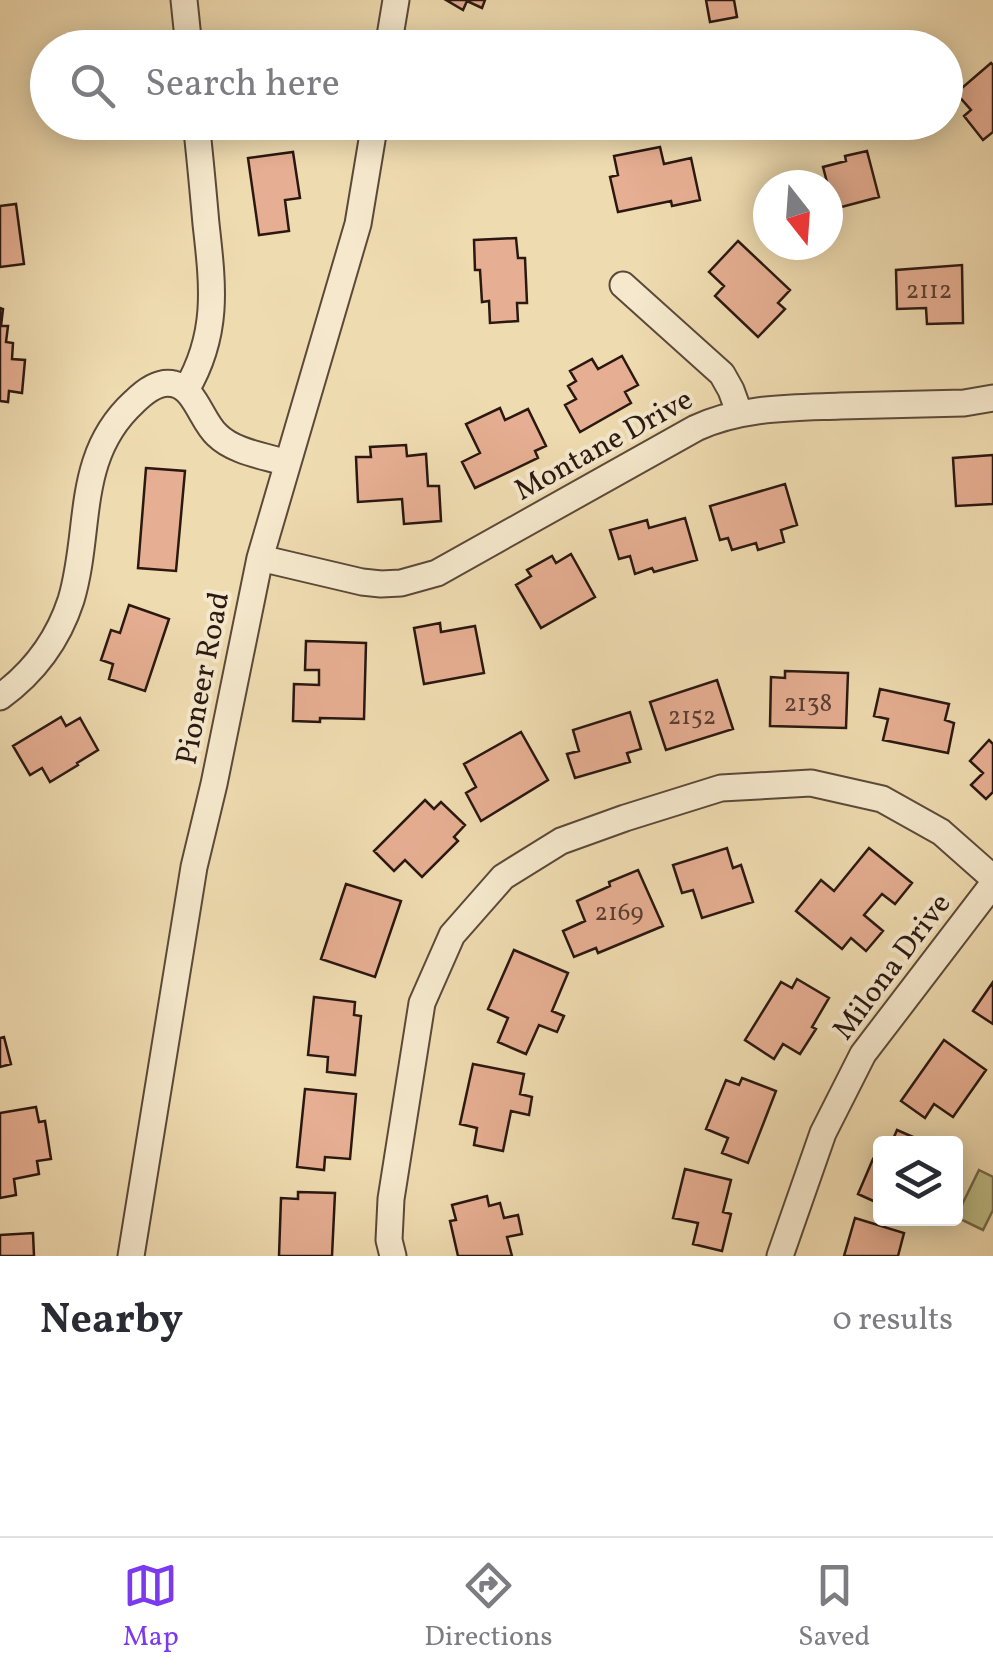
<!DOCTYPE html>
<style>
:root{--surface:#fff;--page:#f2f2f3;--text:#2b2b33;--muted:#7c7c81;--line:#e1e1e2;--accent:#7c3aed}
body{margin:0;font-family:Vollkorn,serif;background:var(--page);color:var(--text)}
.controls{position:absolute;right:30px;bottom:30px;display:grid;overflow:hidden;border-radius:10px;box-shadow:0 5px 25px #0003}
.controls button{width:90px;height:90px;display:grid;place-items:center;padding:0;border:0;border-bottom:2px solid var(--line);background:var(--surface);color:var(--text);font:50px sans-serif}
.compass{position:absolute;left:753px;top:170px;width:90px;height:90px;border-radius:50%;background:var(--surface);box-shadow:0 5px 25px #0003;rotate:163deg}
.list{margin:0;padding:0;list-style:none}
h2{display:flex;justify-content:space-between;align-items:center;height:130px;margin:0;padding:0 40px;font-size:42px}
h2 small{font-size:32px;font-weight:400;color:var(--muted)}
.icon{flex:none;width:55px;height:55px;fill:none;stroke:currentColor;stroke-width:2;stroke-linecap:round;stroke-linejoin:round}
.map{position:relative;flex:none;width:993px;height:1256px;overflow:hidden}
.search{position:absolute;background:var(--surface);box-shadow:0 5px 25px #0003;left:30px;right:30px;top:30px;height:110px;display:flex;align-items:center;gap:25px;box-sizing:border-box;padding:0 35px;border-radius:55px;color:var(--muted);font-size:38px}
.sheet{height:280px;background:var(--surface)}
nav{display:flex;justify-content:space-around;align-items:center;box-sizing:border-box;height:140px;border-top:2px solid var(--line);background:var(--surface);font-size:28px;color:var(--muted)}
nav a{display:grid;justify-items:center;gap:5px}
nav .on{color:var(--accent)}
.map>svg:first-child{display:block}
.green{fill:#bfbe87;stroke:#746b4c;stroke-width:2.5}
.building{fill:#e6ae92;stroke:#2a1811;stroke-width:2.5}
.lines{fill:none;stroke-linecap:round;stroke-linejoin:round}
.minor-casing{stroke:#5b4939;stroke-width:29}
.minor{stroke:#f5e8cc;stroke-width:25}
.labels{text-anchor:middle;stroke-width:8;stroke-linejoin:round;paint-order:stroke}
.number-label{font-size:25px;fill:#593e31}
.street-label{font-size:30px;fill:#2a1811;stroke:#f5e8cc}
</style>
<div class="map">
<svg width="993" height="1256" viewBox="0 0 993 1256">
<rect width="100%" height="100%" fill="#efdbb0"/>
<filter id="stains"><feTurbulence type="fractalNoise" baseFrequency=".002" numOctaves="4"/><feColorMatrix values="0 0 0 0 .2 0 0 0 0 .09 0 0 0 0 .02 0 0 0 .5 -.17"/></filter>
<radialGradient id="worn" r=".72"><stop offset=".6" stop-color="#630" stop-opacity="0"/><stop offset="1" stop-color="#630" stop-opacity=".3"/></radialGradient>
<path class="green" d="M979,1170L993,1177V1210L983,1230L956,1217Z"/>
<path class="building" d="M446,0H485L482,8L467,1L463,10Z
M706,0H734L737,17L710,22Z
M991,63L993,65V132L983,140L964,116L971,110L956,93Z
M660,147L664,164L691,158L700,200L672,206L671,201L618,212L610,177L618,175L614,156Z
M867,151L879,197L834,209L823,167L846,161L845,156Z
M293,152L300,198L285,200L289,231L259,235L248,158Z
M16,204L24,264L0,267V206Z
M516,238L518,258H525L527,303H517L518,321L490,323L489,301L482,302L480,270H475L474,240Z
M738,241L790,290L778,303L785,309L758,337L715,296L724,286L709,272Z
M962,265L963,323L927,324L926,308L897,309L896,270Z
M0,308L3,309L1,326H8L6,342L13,343L12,359L25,360L22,393L9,391L8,402L0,401Z
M622,356L638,385L625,392L631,403L580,432L565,405L576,399L568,386L576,381L570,371L592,359L598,369Z
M500,408L505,420L528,409L546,446L535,451L538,458L475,488L462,462L480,453L466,424Z
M406,445L407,456L426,454L428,486H439L441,521L404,524L402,499L358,502L356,457H371L370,447Z
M993,455V504L956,506L953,458Z
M146,468L185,471L176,571L138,568Z
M785,484L797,525L781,530L784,542L758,550L756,543L732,550L728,538L720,540L710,506Z
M685,518L697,560L654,572L652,568L635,574L630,556L619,559L610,530L647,520L649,528Z
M571,554L595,597L541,628L516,585L531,576L527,570L552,556L556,563Z
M129,605L169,619L145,691L109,679L113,664L101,660L111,630L120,633Z
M440,623L441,632L475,626L484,673L424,684L414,628Z
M306,641L366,643L364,719L320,718V722L293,721L294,684L319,685V670H305Z
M785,671L848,673L846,728L770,726L771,677L785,678Z
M717,680L733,729L666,750L650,702Z
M880,689L949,704L945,720L954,723L948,753L883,740L888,719L874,716Z
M630,712L641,749L627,753L630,762L575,778L567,754L579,751L573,730Z
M61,717L66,726L80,718L98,750L77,763L78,765L50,782L42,768L30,775L13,746Z
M521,732L548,780L481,821L466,793L476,787L464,764Z
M989,740L993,744V792L986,799L971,785L983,773L970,761Z
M425,800L434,809L441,802L465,825L454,837L458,841L422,877L405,860L394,871L374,851Z
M727,848L733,868L741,865L753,902L702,918L693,890L682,893L673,865Z
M869,848L912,883L895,904L882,894L864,915L883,931L866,951L851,938L842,949L796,911L821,880L834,891Z
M638,870L663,926L598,953L596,948L574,957L563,931L585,921L577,901L610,886L609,882Z
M346,884L401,901L375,977L321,959Z
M514,950L568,973L552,1011L564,1016L557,1032L539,1025L526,1054L498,1042L508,1018L488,1009Z
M797,979L829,998L812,1027L816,1029L800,1054L783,1044L774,1059L745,1040L781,982L792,988Z
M993,982V1024L973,1011Z
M314,997L355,1002L354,1015L361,1016L355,1075L327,1072L328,1057L308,1055Z
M4,1037L11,1064L0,1067V1038Z
M944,1040L986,1070L953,1117L934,1104L925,1118L901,1101Z
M473,1064L524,1074L520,1094L532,1097L529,1115L511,1111L503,1151L474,1145L477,1128L460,1124Z
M742,1078L776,1091L748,1163L722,1153L728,1138L706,1129L726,1080L739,1085Z
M305,1089L356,1094L350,1159L325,1157L324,1170L297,1167Z
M36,1107L39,1122L45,1121L51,1159L37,1161L39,1174L14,1179L16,1195L0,1198V1113Z
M897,1130L929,1144H891Z
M873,1159L880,1162V1204L858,1194Z
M685,1169L731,1180L723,1212L731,1214L722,1251L693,1244L698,1223L673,1218Z
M298,1192L335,1193L332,1256H279L281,1198L298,1199Z
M487,1196L489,1206L500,1203L504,1218L518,1215L522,1234L507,1237L512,1256H458L450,1221L456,1220L452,1205Z
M855,1218L904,1233L898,1256H844Z
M33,1233L34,1256H0V1235Z"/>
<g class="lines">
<defs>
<path id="minor" d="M184,0L189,48
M388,48L396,0
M623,285L722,374L731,390L739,412
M186,390C219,334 213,286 206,224C203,190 200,156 196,122
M260,558L362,582L381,584L401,583L437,573L696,428C742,407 790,408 840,406C882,405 923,404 964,403L993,398
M0,697C33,673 58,640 71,600C92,530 74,457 134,402C144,392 159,380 174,384C195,388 202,422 217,435C234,452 265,456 287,463
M131,1256L194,867L214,784L260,558L358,224L375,122
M393,1256L389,1240L391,1199L422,1003L452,935L503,877L561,841L625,818L721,788L811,783L882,799L941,832L993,878
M780,1256L823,1133L863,1054L993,884"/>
</defs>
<use href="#minor" class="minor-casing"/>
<use href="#minor" class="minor"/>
</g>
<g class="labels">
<g class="number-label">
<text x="929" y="298">2112</text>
<text x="808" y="711">2138</text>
<text x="692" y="724">2152</text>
<text x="619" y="920">2169</text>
</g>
<g class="street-label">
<text transform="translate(603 444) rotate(-29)" y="10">Montane Drive</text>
<text transform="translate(202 678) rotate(-79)" y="10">Pioneer Road</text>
<text transform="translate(891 966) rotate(-53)" y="10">Milona Drive</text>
</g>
</g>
<rect width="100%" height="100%" filter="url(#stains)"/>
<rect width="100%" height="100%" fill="url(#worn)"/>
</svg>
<div class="controls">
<button><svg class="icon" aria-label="layers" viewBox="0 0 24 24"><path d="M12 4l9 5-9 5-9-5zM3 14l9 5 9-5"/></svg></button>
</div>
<svg class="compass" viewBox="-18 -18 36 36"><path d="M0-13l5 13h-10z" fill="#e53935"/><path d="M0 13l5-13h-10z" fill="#7c7c81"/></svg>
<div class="search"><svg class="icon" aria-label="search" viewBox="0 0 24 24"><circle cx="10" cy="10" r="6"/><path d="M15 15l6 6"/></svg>Search here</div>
</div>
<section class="sheet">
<h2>Nearby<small>0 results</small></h2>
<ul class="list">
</ul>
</section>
<nav>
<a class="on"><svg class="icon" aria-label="map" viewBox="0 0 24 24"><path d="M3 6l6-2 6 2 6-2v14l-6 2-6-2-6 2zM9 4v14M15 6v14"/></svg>Map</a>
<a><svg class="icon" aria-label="directions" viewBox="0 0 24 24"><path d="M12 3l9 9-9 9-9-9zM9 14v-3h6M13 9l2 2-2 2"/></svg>Directions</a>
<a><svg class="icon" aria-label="saved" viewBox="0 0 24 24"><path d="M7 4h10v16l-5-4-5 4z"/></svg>Saved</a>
</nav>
